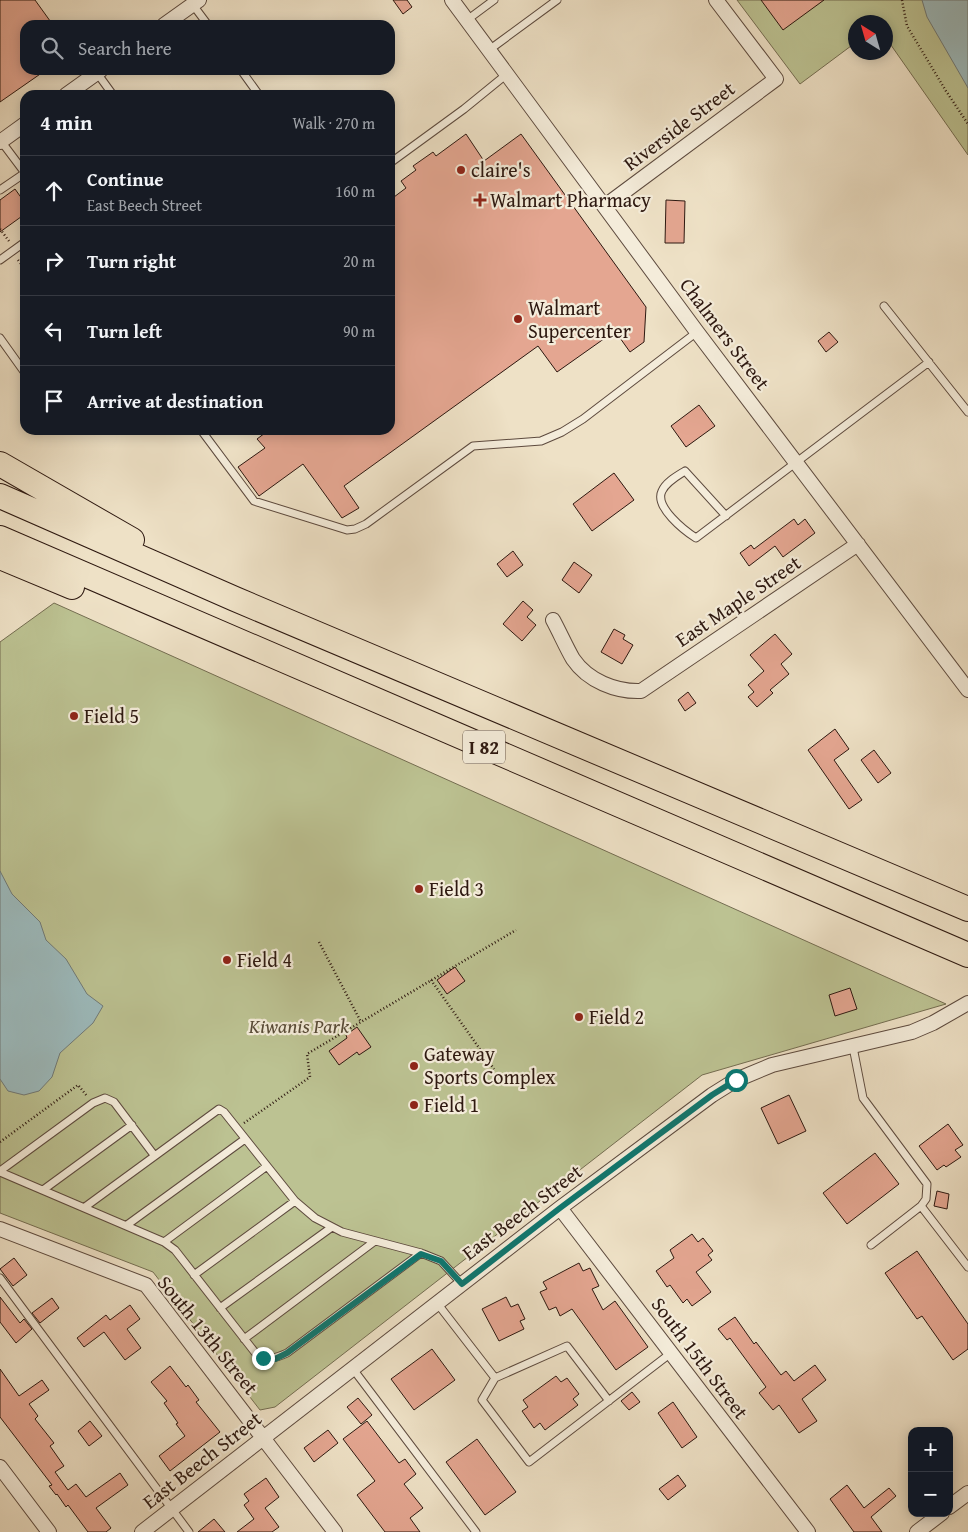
<!DOCTYPE html>
<meta charset="utf-8">
<style>
:root{--surface:#171b24;--page:#20242c;--text:#f1f3f6;--muted:#9ea1a6;--line:#363941}
body{margin:0;font-family:"Gentium Book Plus",serif;background:var(--page);color:var(--text)}
.controls{position:absolute;right:15px;bottom:15px;display:grid;overflow:hidden;border-radius:10px;box-shadow:0 2px 12px #0003}
.controls button{width:45px;height:45px;display:grid;place-items:center;padding:0;border:0;border-bottom:1px solid var(--line);background:var(--surface);color:var(--text);font:25px sans-serif}
.compass{position:absolute;left:848px;top:15px;width:45px;height:45px;border-radius:50%;background:var(--surface);box-shadow:0 2px 12px #0003;rotate:323deg}
.stop{position:absolute;width:15px;height:15px;margin:-11px;border:4px solid #0f766e;border-radius:50%;background:#fff}
.stop.end{background:#0f766e;border-color:#fff;box-shadow:0 1px 5px #0008}
.list{margin:0;padding:0;list-style:none}
h2{display:flex;justify-content:space-between;align-items:center;height:65px;margin:0;padding:0 20px;font-size:21px}
h2 small{font-size:16px;font-weight:400;color:var(--muted)}
.list li{display:grid;grid-template-columns:32px 1fr auto;gap:15px;align-items:center;box-sizing:border-box;height:70px;padding:0 20px;border-top:1px solid var(--line)}
.list b{display:block;font-size:19px;white-space:nowrap}
.list p{margin:0;font-size:16px;white-space:nowrap;color:var(--muted)}
.list em{font-size:16px;font-style:normal;color:var(--muted)}
.icon{flex:none;width:28px;height:28px;fill:none;stroke:currentColor;stroke-width:2;stroke-linecap:round;stroke-linejoin:round}
.map{position:relative;flex:none;width:968px;height:1532px;overflow:hidden}
.search{position:absolute;background:var(--surface);box-shadow:0 2px 12px #0003;left:20px;top:20px;width:375px;height:55px;display:flex;align-items:center;gap:12px;box-sizing:border-box;padding:0 18px;border-radius:15px;color:var(--muted);font-size:19px}
.panel{position:absolute;background:var(--surface);box-shadow:0 2px 12px #0003;left:20px;top:90px;width:375px;height:345px;border-radius:15px}
.map>svg:first-child{display:block}
.green{fill:#bcc292;stroke:#746d51}
.water{fill:#9cbbbe;stroke:#707a78}
.building{fill:#e4a691;stroke:#2d1810}
.lines{fill:none;stroke-linecap:round;stroke-linejoin:round}
.service-casing{stroke:#5d4a3e;stroke-width:9}
.minor-casing{stroke:#5d4a3e;stroke-width:16}
.motorway-casing{stroke:#2d1810;stroke-width:26}
.path{stroke:#2d1810;stroke-width:2.5;stroke-dasharray:1 2.5;stroke-linecap:butt}
.service{stroke:#f4ecda;stroke-width:7}
.minor{stroke:#f4ecda;stroke-width:14}
.motorway{stroke:#eee1c6;stroke-width:24}
.route{stroke:#0f766e;stroke-width:6}
.poi-dot{fill:#8f2418;stroke:#f4ecda;stroke-width:2}
.labels{text-anchor:middle;stroke-width:4.5;stroke-linejoin:round;paint-order:stroke}
.shield{fill:#f4ecda;stroke:#69584d;stroke-width:1}
.shield-label{font-size:19px;font-weight:bold;fill:#2d1810}
.street-label{font-size:20px;fill:#2d1810;stroke:#f4ecda}
.poi-label{font-size:20px;fill:#2d1810;stroke:#f4ecda;text-anchor:start}
.park-label{font-size:20px;font-style:italic;fill:#584b37;stroke:#f4ecda}
</style>
<div class="map">
<svg width="968" height="1532" viewBox="0 0 968 1532">
<rect width="100%" height="100%" fill="#eee1c6"/>
<filter id="stains"><feTurbulence type="fractalNoise" baseFrequency=".004" numOctaves="4"/><feColorMatrix values="0 0 0 0 .2 0 0 0 0 .09 0 0 0 0 .02 0 0 0 .5 -.17"/></filter>
<radialGradient id="worn" r=".72"><stop offset=".6" stop-color="#630" stop-opacity="0"/><stop offset="1" stop-color="#630" stop-opacity=".3"/></radialGradient>
<path class="green" d="M737,0H968V155L886,38V22H856L855,43L800,84Z
M54,603L946,1004L702,1075L275,1407L260,1410L153,1272L0,1213V642Z"/>
<path class="water" d="M922,0H968V88L927,17Z
M0,871L12,894L40,922L46,940L66,959L87,994L103,1006L93,1023L60,1053L52,1077L39,1091L24,1095L8,1091L0,1079Z"/>
<path class="building" d="M0,0H35L53,25H25V70H46L0,102Z
M393,0H407L412,7L403,14Z
M761,0H824L783,30Z
M466,134L484,161L521,134L646,307L644,342L630,352L615,331L557,372L538,346L344,486L359,508L342,518L303,464L259,496L238,467L265,448L257,439L269,430H390V200L406,188L401,181L416,170L413,166L433,152L436,156Z
M15,189L25,203V214L0,232V200Z
M666,200L685,201L684,243H665Z
M829,332L838,342L826,352L818,341Z
M699,405L715,426L686,447L671,426Z
M614,473L634,500L592,531L573,504Z
M794,519L798,525L805,519L815,533L783,557L775,546L749,566L740,553L751,545L754,549Z
M513,551L523,565L507,577L497,564Z
M574,562L592,575L579,593L562,580Z
M523,601L533,610L527,617L536,625L522,641L503,624Z
M614,629L625,635L623,639L633,645L622,664L601,652Z
M775,634L792,654L781,664L789,674L770,690L773,693L757,707L748,697L754,692L748,685L764,671L750,655Z
M688,692L696,703L685,711L678,700Z
M835,729L849,749L834,760L862,800L849,809L808,750Z
M874,750L891,773L878,783L861,760Z
M455,967L465,981L447,994L437,980Z
M850,988L857,1009L835,1016L829,995Z
M357,1027L371,1047L359,1055L357,1052L339,1065L329,1051L347,1038L346,1035Z
M789,1095L806,1131L778,1144L761,1108Z
M948,1124L963,1145L955,1150L961,1157L946,1167L944,1165L937,1170L919,1146Z
M875,1153L899,1184L847,1224L823,1193Z
M937,1191L949,1194L947,1209L934,1206Z
M692,1234L698,1242L703,1238L713,1251L708,1255L712,1260L696,1272L711,1292L692,1306L687,1299L683,1303L670,1285L667,1287L656,1271L674,1258L670,1250Z
M917,1251L968,1324V1349L953,1360L922,1316L917,1319L885,1273Z
M14,1258L27,1275L13,1286L0,1269Z
M579,1263L583,1271L590,1268L599,1286L592,1289L603,1310L615,1301L648,1347L616,1370L572,1309L560,1316L556,1307L549,1310L540,1292L547,1289L543,1282Z
M0,1297L20,1323L24,1319L32,1329L16,1343L0,1322Z
M506,1297L511,1307L518,1304L525,1319L520,1321L524,1329L499,1341L482,1309Z
M52,1298L59,1308L40,1323L32,1313Z
M130,1305L140,1319L127,1329L141,1348L125,1360L104,1332L84,1347L77,1338L106,1315L110,1320Z
M735,1317L754,1344L756,1342L781,1375L786,1371L794,1381L815,1365L826,1380L802,1399L817,1421L799,1433L779,1405L773,1410L759,1393L766,1387L730,1338L727,1340L718,1329Z
M432,1349L455,1380L414,1410L391,1379Z
M170,1366L186,1387L188,1385L199,1400L196,1402L220,1432L170,1471L159,1456L185,1436L176,1424L178,1423L164,1403L167,1401L151,1382Z
M0,1369L19,1396L42,1380L49,1390L29,1404L38,1416L35,1419L54,1443L50,1446L64,1466L55,1472L68,1490L76,1484L86,1497L120,1473L128,1485L96,1508L111,1528L106,1532H88L68,1505L66,1507L57,1494L56,1495L49,1486L52,1485L0,1417Z
M556,1376L561,1382L567,1378L579,1394L573,1399L578,1405L545,1430L540,1423L534,1428L522,1411L528,1407L523,1400Z
M632,1392L640,1402L629,1410L621,1401Z
M358,1398L372,1415L361,1424L347,1407Z
M673,1402L697,1437L682,1448L658,1413Z
M90,1421L102,1436L89,1446L78,1431Z
M367,1421L399,1463L405,1459L416,1474L404,1484L423,1508L410,1518L420,1532H385L357,1495L375,1481L343,1439Z
M328,1430L338,1443L314,1462L304,1448Z
M477,1439L516,1492L485,1515L446,1462Z
M678,1475L686,1486L668,1500L659,1489Z
M266,1478L279,1497L265,1508L279,1527L272,1532H237L254,1519L244,1505L249,1501L244,1494Z
M847,1485L864,1508L889,1488L896,1496L871,1517L882,1532H854L830,1499Z
M214,1519L225,1532H198Z"/>
<g class="lines">
<defs>
<path id="service" d="M193,5L208,25
M467,20L494,0
M489,50L557,0
M241,70L259,95
M97,73L113,95
M1,141L25,173
M390,163L464,109L507,74
M0,190L25,173
M0,260L25,242
M884,306L968,412
M0,338L25,373
M201,430L254,501L347,530L355,529L366,524L473,446L541,441L562,432L583,419L697,332
M726,516L685,471C677,476 666,482 662,491C654,507 685,531 696,538L929,362
M853,1047L863,1098L927,1184L926,1199L921,1206
M0,1171L93,1103L105,1098L114,1102L154,1155
M0,1172L164,1242L175,1250L257,1355C268,1361 276,1358 287,1353L421,1253
M43,1190L132,1125
M85,1207L219,1109L224,1112L295,1201L315,1218L342,1232L421,1253L441,1261L462,1284
M127,1225L245,1139
M164,1242L267,1166
M871,1245L921,1206L968,1267
M194,1275L295,1201
M0,1278L189,1532
M437,1303L495,1378
M220,1308L332,1227
M244,1339L375,1241
M353,1369L476,1532
M609,1401L567,1346L495,1378L482,1400L529,1462L671,1353"/>
<path id="minor" d="M452,0L697,332L968,690
M164,25L199,0
M66,95L101,70
M0,142L25,124
M605,206L776,79L716,0
M553,620C560,633 566,647 573,659C588,681 616,692 641,691L858,544
M560,1208L808,1532
M0,1229L146,1285L335,1532
M0,1467L49,1532
M949,1507L968,1493
M142,1532L560,1208L712,1095L736,1080L772,1065L912,1032L933,1023L968,1003
M917,1532L942,1513"/>
<path id="motorway" d="M0,464L132,540
M0,496L235,599L968,909
M0,538L968,955
M0,557L72,587"/>
</defs>
<use href="#service" class="service-casing"/>
<use href="#minor" class="minor-casing"/>
<use href="#motorway" class="motorway-casing"/>
<path class="path" d="M902,0L907,26L946,91L968,124
M0,229L9,241
M18,260L22,265L25,263
M319,942L361,1022
M431,980L494,1069
M244,1123L310,1077L307,1054L516,930
M0,1142L78,1085L87,1096"/>
<use href="#service" class="service"/>
<use href="#minor" class="minor"/>
<use href="#motorway" class="motorway"/>
</g>
<g class="lines">
<path class="route" d="M263,1358L275,1359L287,1353L421,1254L441,1261L462,1284L560,1208L712,1095L736,1080"/>
</g>
<g class="poi-dot">
<circle cx="461" cy="170" r="5"/>
<path d="M477.5 192.5h5v5h5v5h-5v5h-5v-5h-5v-5h5z"/>
<circle cx="518" cy="319" r="5"/>
<circle cx="74" cy="716" r="5"/>
<circle cx="419" cy="889" r="5"/>
<circle cx="227" cy="960" r="5"/>
<circle cx="579" cy="1017" r="5"/>
<circle cx="414" cy="1066" r="5"/>
<circle cx="414" cy="1105" r="5"/>
</g>
<g class="labels">
<rect class="shield" x="463" y="730.5" width="42" height="33" rx="4"/>
<g class="shield-label">
<text x="484" y="754">I 82</text>
</g>
<g class="street-label">
<text transform="translate(679 126) rotate(-37)" y="7">Riverside Street</text>
<text transform="translate(725 334) rotate(53)" y="7">Chalmers Street</text>
<text transform="translate(738 601) rotate(-34)" y="7">East Maple Street</text>
<text transform="translate(522 1212) rotate(-37)" y="7">East Beech Street</text>
<text transform="translate(208 1335) rotate(51)" y="7">South 13th Street</text>
<text transform="translate(700 1358) rotate(53)" y="7">South 15th Street</text>
<text transform="translate(202 1460) rotate(-38)" y="7">East Beech Street</text>
</g>
<g class="poi-label">
<text x="471" y="177">claire's</text>
<text x="490" y="207">Walmart Pharmacy</text>
<text x="528" y="315">Walmart<tspan x="528" dy="23">Supercenter</tspan></text>
<text x="84" y="723">Field 5</text>
<text x="429" y="896">Field 3</text>
<text x="237" y="967">Field 4</text>
<text x="589" y="1024">Field 2</text>
<text x="424" y="1061">Gateway<tspan x="424" dy="23">Sports Complex</tspan></text>
<text x="424" y="1112">Field 1</text>
</g>
<g class="park-label">
<text x="299" y="1033">Kiwanis Park</text>
</g>
</g>
<rect width="100%" height="100%" filter="url(#stains)"/>
<rect width="100%" height="100%" fill="url(#worn)"/>
</svg>
<div class="controls">
<button>+</button>
<button>−</button>
</div>
<svg class="compass" viewBox="-18 -18 36 36"><path d="M0-13l5 13h-10z" fill="#e53935"/><path d="M0 13l5-13h-10z" fill="#9ea1a6"/></svg>
<div class="stop" style="left:736px;top:1080px"></div>
<div class="stop end" style="left:263px;top:1358px"></div>
<div class="search"><svg class="icon" aria-label="search" viewBox="0 0 24 24"><circle cx="10" cy="10" r="6"/><path d="M15 15l6 6"/></svg>Search here</div>
<section class="panel">
<h2>4 min<small>Walk · 270 m</small></h2>
<ul class="list">
<li><svg class="icon" aria-label="ahead" viewBox="0 0 24 24"><path d="M12 20V5M6 11l6-6 6 6"/></svg><div><b>Continue</b><p>East Beech Street</p></div><em>160 m</em></li>
<li><svg class="icon" aria-label="right" viewBox="0 0 24 24"><path d="M7 20v-9h11M14 6l5 5-5 5"/></svg><div><b>Turn right</b></div><em>20 m</em></li>
<li><svg class="icon" aria-label="left" viewBox="0 0 24 24"><path d="M17 20v-9H6M10 6l-5 5 5 5"/></svg><div><b>Turn left</b></div><em>90 m</em></li>
<li><svg class="icon" aria-label="arrive" viewBox="0 0 24 24"><path d="M6 21V4h12l-3 4 3 4H6"/></svg><div><b>Arrive at destination</b></div></li>
</ul>
</section>
</div>
